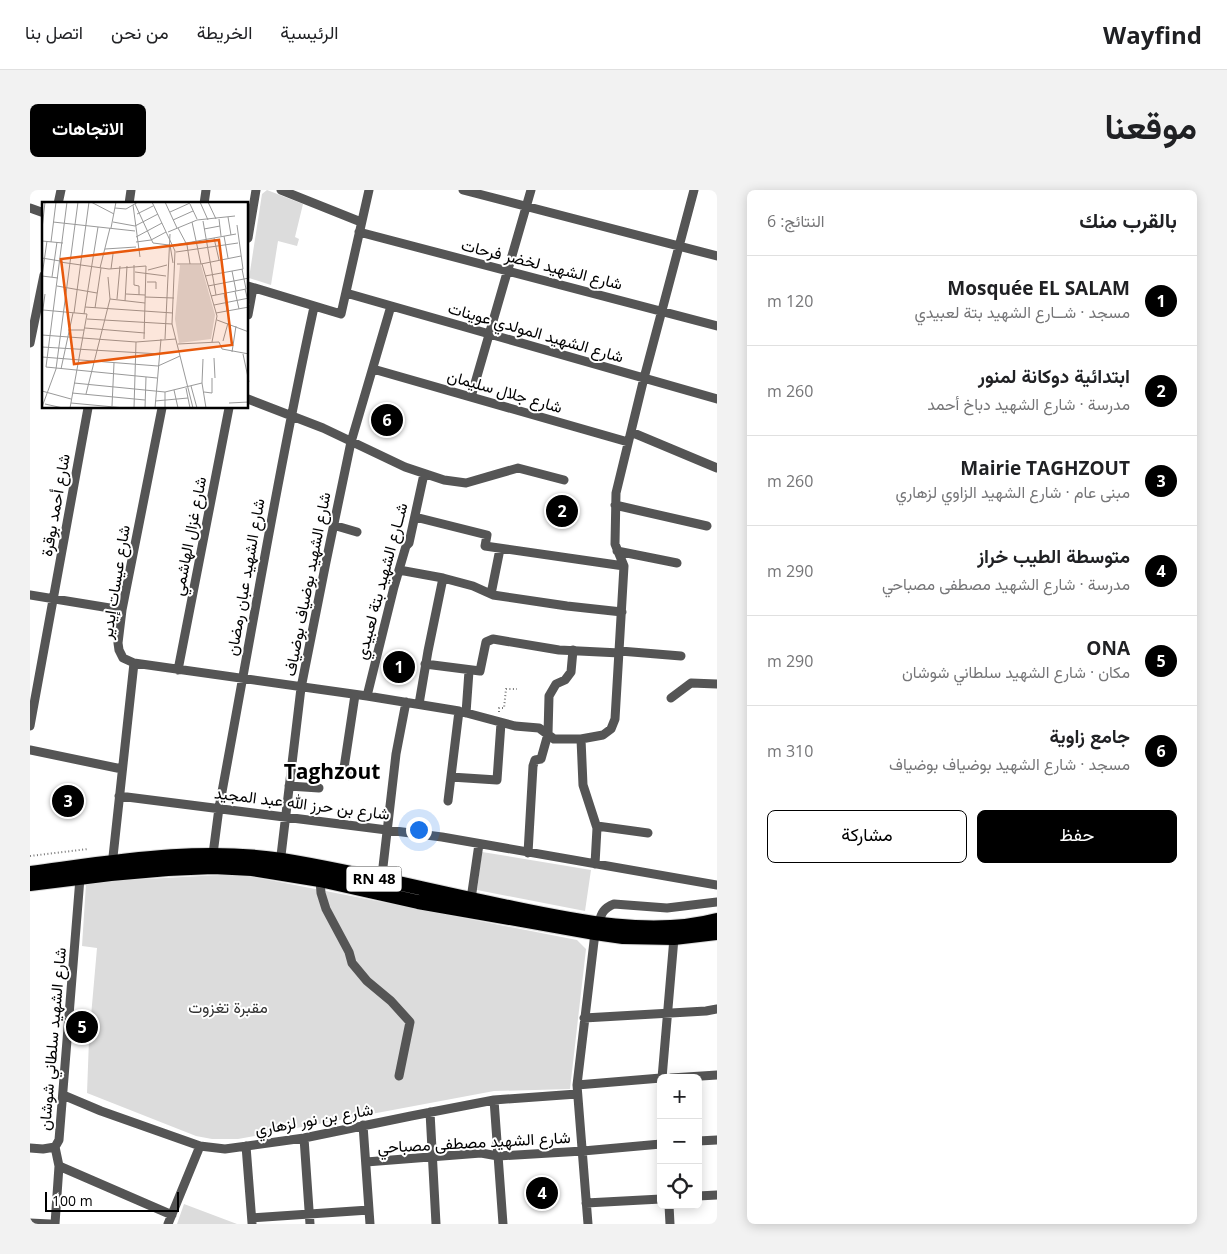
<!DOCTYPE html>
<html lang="ar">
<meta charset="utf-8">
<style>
:root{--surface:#fff;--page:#f2f2f2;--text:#202124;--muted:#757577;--line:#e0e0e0;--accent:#000}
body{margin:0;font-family:"Open Sans",Vazirmatn,sans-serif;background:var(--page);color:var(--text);direction:rtl}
.controls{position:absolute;right:15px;bottom:15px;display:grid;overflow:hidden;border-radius:8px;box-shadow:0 2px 12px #0003}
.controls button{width:45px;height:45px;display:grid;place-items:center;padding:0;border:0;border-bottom:1px solid var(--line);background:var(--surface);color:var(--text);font:25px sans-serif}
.scale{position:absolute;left:15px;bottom:12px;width:134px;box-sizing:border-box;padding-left:5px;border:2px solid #000;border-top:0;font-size:14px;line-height:18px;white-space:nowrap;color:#000;-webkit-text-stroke:4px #fff;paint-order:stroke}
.you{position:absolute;left:388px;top:639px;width:18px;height:18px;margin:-12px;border:4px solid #fff;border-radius:50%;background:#1a73e8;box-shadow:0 0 0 8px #1a73e833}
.badge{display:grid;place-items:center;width:32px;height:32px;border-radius:50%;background:var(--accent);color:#fff;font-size:16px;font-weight:700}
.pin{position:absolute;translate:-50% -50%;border:2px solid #fff;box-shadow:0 1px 5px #0006}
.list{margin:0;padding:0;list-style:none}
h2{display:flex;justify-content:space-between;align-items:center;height:65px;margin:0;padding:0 20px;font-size:21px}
h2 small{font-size:16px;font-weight:400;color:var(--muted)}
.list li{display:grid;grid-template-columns:32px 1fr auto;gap:15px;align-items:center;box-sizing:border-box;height:90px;padding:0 20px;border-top:1px solid var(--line)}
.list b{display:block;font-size:19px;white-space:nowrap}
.list p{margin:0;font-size:16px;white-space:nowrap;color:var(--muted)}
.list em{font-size:16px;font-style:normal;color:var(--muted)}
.actions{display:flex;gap:10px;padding:15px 20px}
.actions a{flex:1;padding:11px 0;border:1px solid var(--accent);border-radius:8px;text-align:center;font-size:18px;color:var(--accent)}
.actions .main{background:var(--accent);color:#fff}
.icon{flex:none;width:28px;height:28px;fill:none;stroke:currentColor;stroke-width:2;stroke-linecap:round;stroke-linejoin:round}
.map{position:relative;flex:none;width:687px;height:1034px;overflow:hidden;direction:ltr;border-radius:8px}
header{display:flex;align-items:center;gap:30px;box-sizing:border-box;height:70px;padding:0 25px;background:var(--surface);border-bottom:1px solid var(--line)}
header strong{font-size:24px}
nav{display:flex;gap:28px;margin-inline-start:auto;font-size:18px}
.intro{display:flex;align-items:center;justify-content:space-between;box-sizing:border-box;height:120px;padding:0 30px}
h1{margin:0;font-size:35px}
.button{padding:12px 22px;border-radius:8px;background:var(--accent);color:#fff;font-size:18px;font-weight:700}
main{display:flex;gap:30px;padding:0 30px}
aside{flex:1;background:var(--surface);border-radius:8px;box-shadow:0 2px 12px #0003}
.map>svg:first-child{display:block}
.green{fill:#dcdcdc}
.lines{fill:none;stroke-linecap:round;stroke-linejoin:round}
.highway-casing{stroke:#dbdbdb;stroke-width:16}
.path{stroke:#777;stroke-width:2;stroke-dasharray:1 2.5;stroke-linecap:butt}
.minor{stroke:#555;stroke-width:9}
.highway{stroke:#000;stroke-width:14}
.labels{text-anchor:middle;stroke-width:4;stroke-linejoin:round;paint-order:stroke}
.shield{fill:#fff;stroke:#4c4c4c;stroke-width:1}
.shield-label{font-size:15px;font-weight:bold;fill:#000}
.street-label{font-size:16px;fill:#000;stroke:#fff}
.park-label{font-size:16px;fill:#333;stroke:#fff}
.district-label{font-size:21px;font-weight:bold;fill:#000;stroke:#fff}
.inset-road{fill:none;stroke:#999;stroke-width:1}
.view{fill:#e8590c;fill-opacity:0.15;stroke:#e8590c;stroke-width:2.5}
.inset-edge{fill:none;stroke:#000;stroke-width:2.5}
</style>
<header>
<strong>Wayfind</strong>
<nav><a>الرئيسية</a><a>الخريطة</a><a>من نحن</a><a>اتصل بنا</a></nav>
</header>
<div class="intro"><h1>موقعنا</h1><a class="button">الاتجاهات</a></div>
<main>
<aside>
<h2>بالقرب منك<small>النتائج: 6</small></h2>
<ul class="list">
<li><span class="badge">1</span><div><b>Mosquée EL SALAM</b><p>مسجد · شــارع الشهيد بتة لعبيدي</p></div><em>120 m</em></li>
<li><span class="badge">2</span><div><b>ابتدائية دوكانة لمنور</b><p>مدرسة · شارع الشهيد دباخ أحمد</p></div><em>260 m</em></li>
<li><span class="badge">3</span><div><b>Mairie TAGHZOUT</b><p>مبنى عام · شارع الشهيد الزاوي لزهاري</p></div><em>260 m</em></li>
<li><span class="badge">4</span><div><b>متوسطة الطيب خراز</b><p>مدرسة · شارع الشهيد مصطفى مصباحي</p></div><em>290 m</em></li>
<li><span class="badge">5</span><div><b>ONA</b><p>مكان · شارع الشهيد سلطاني شوشان</p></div><em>290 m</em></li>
<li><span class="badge">6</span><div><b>جامع زاوية</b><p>مسجد · شارع الشهيد بوضياف بوضياف</p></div><em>310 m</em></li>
</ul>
<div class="actions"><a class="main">حفظ</a><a>مشاركة</a></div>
</aside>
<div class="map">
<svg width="687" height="1034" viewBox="0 0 687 1034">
<rect width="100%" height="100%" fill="#fff"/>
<path class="green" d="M237,0L273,14L265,47L269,49L267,56L248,51L241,95L219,88L232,4Z
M452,662L561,680L555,721L447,700Z
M209,684L547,750L556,759L540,899L464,901L208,949H182L166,946L57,903L59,849L67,758L52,756L56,694L78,691Z
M154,1014L207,1034H147Z"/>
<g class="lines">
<defs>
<path id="highway" d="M0,683C84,672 167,657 252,670C326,682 400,701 474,716C541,730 620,748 687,730
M0,694L81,684L138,679L183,677L222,679L290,690L388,712L565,743L593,747L644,748L687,743"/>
</defs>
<use href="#highway" class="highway-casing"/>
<path class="path" d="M469,522V518H474L476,499H487
M0,666L58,659"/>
<path class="minor" d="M251,0L331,32
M433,0L687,66
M28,14L31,0
M99,14L101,0
M174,14L176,0
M0,18L14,23
M329,42L687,136
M218,48L226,0
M218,96L311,124L339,0
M316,103L687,209
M218,125L223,98
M0,153L14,85
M343,179L598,252
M441,207L501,0
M218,209L293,238L375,277L414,290L436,293L488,278L534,290
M601,242L687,278
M585,315L677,336
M385,327L457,345L455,356L594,376
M303,335L327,342
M587,361L647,373
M369,380L413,388L443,396L463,405L537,416L592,422
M461,404L470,359
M0,405L92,420
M590,461L651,466
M104,473L337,506L429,521L485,536L509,538L524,549H551L573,545L581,539L585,529L594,376L585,354L586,303L614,188L664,0
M395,474L450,481L456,452L463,449L529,460L590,463
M148,480L199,218
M337,506L364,397L376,356L379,353L394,284
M641,508L661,493L687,494
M389,514L398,461L413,388
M436,523L439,481
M0,536L58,218
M551,549L553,595L567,638L565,674
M0,560L92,579
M320,586L321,580L314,578L325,505
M421,587L467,590L471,533
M259,596L289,598
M89,606L412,647L687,695
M418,611L429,521
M567,636L618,643
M498,663L503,576L505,570L511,569L518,544L519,506L526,494L535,490L541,482L543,460
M183,664L189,618C220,451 248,283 284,117
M250,674L271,498L296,372L321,252L361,116
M82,676L104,473L93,468L89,460L88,453L92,420L132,218
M290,690L291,703L296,719L319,762L322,773L337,791L361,811L380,832L369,886
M351,694L366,564L376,512
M441,709L449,654
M569,733C571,723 574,718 584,714L637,718L687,712
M554,828L676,821L687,819
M632,888L644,748
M641,888L687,885
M547,895L631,888
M33,905L71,921L170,956L195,959L274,948L381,926L464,910L547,904
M464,910L473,1034
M400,922L406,1034
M333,935L340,1034
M274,948L280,1034
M668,951L687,950
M216,956L222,1033
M0,958L13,959L25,957L29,950L50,688
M336,972L451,963L468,966L553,961L631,954
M29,976L142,1025
M668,1006L687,1005
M556,1013L631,1009
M639,1015L640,1034
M222,1028L339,1020
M0,1033L20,1034
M25,1034L29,976L25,957
M138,1034L170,956
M558,1034L547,895L565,743"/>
<use href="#highway" class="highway"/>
</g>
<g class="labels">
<rect class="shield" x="316.5" y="676.5" width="55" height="25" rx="4"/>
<g class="shield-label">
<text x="344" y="694">RN 48</text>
</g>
<g class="street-label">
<text transform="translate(512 74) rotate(14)" y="6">شارع الشهيد لخضر فرحات</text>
<text transform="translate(506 142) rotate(16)" y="6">شارع الشهيد المولدي عوينات</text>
<text transform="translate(475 201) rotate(16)" y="6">شارع جلال سليمان</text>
<text transform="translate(25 315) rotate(-80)" y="6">شارع أحمد بوقرة</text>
<text transform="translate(159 346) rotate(-79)" y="6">شارع غزال الهاشمي</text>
<text transform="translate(215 387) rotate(-80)" y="6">شارع الشهيد عبان رمضان</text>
<text transform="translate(351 391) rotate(-75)" y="6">شــارع الشهيد بتة لعبيدي</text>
<text transform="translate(85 392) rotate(-81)" y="6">شارع عيسات إيدير</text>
<text transform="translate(277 394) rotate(-79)" y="6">شارع الشهيد بوضياف بوضياف</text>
<text transform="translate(272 613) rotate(7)" y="6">شارع بن حرز الله عبد المجيد</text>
<text transform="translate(22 849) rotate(-85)" y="6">شارع الشهيد سلطاني شوشان</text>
<text transform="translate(284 929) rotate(-10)" y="6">شارع بن نور لزهاري</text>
<text transform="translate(444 952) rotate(-3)" y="6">شارع الشهيد مصطفى مصباحي</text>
</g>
<g class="park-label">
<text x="198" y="823">مقبرة تغزوت</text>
</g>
<g class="district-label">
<text x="302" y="589">Taghzout</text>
</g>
</g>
<g transform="translate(12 12)">
<rect width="206" height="206" fill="#fff"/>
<path d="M138,63H159L173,113L169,137L137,141L133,117Z" fill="#dcdcdc"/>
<path class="inset-road" d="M25,0L4,165L115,176M49,0L72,12M110,0L133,49L130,122L151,206M123,0L135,26M158,0L166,18M166,0L174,17M93,2L111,41L127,43M148,2L155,17M91,3L98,55M73,6L84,7L96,0M128,10L148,1M95,12L111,4M186,15L189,33M177,17L179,34M131,18L151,9M161,19L174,93M11,20L93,29M71,20L93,24L116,12M150,20L159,62M69,26L74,0M136,26L145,43L148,62M0,27L3,0M162,27L178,24M126,30L155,18L193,14M182,34L186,56M94,35L120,21M172,36L177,58M0,39L21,41M9,40L14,0M94,40L109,38L124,30M128,43L131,61M133,43L194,32M63,47L94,45M134,50L196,41M0,56L18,59M18,60L67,67L104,64L102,137M135,62H159L199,54M160,62L175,114L170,140M92,63V83L97,84V93M58,66L68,26M69,67L71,52M106,68L125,63M190,69L194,89M93,70L124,74M0,74L5,39M0,74L16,76M163,74L201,67L195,23M10,75L15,40M105,80H114V87M15,84L55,91M166,84L207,76M203,87L207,103M193,89L197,107M182,91L185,109M84,92L103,93M169,94L204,87L200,67M103,95L132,96M68,97L103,101M75,97L78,64M83,99L85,64M172,103L207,96M43,105L131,111M53,106L59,66M1,108L45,112L28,206M32,111L47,0M174,111L207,105M42,112L56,25M0,114L3,92M45,117L130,122M175,118L207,130M43,126L103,131M26,128H42M0,133L94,140L134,137M123,137L128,32M181,139L186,121M136,142L177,140L180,147L207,152M0,145L118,152M190,150L194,124M201,152L207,180M0,155L116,164L138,154M172,156L173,176M161,157L160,181L164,206M19,167L31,111M32,181L123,190L160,181M149,184L155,206M144,186L148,206M132,188L136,206M0,189L29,197M162,190L170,191V176M30,191L103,198M44,192L68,97L66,75M113,199L146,196M29,201L83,206M187,201L207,200M3,202L21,206M70,204L72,161M0,205L14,167L36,0M92,206L94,140M103,206L104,175M113,206L119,137M123,206V190"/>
<path class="view" d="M177,38L190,143L32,162L19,57Z"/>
<rect width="206" height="206" class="inset-edge"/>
</g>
</svg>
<div class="controls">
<button>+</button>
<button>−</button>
<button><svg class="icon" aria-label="locate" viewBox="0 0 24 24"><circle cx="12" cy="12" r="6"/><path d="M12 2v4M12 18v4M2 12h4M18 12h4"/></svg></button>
</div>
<div class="scale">100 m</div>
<div class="you"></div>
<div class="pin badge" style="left:369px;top:477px">1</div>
<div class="pin badge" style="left:532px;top:321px">2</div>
<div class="pin badge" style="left:38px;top:611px">3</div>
<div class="pin badge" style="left:512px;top:1003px">4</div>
<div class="pin badge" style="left:52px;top:837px">5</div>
<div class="pin badge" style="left:357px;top:230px">6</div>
</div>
</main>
